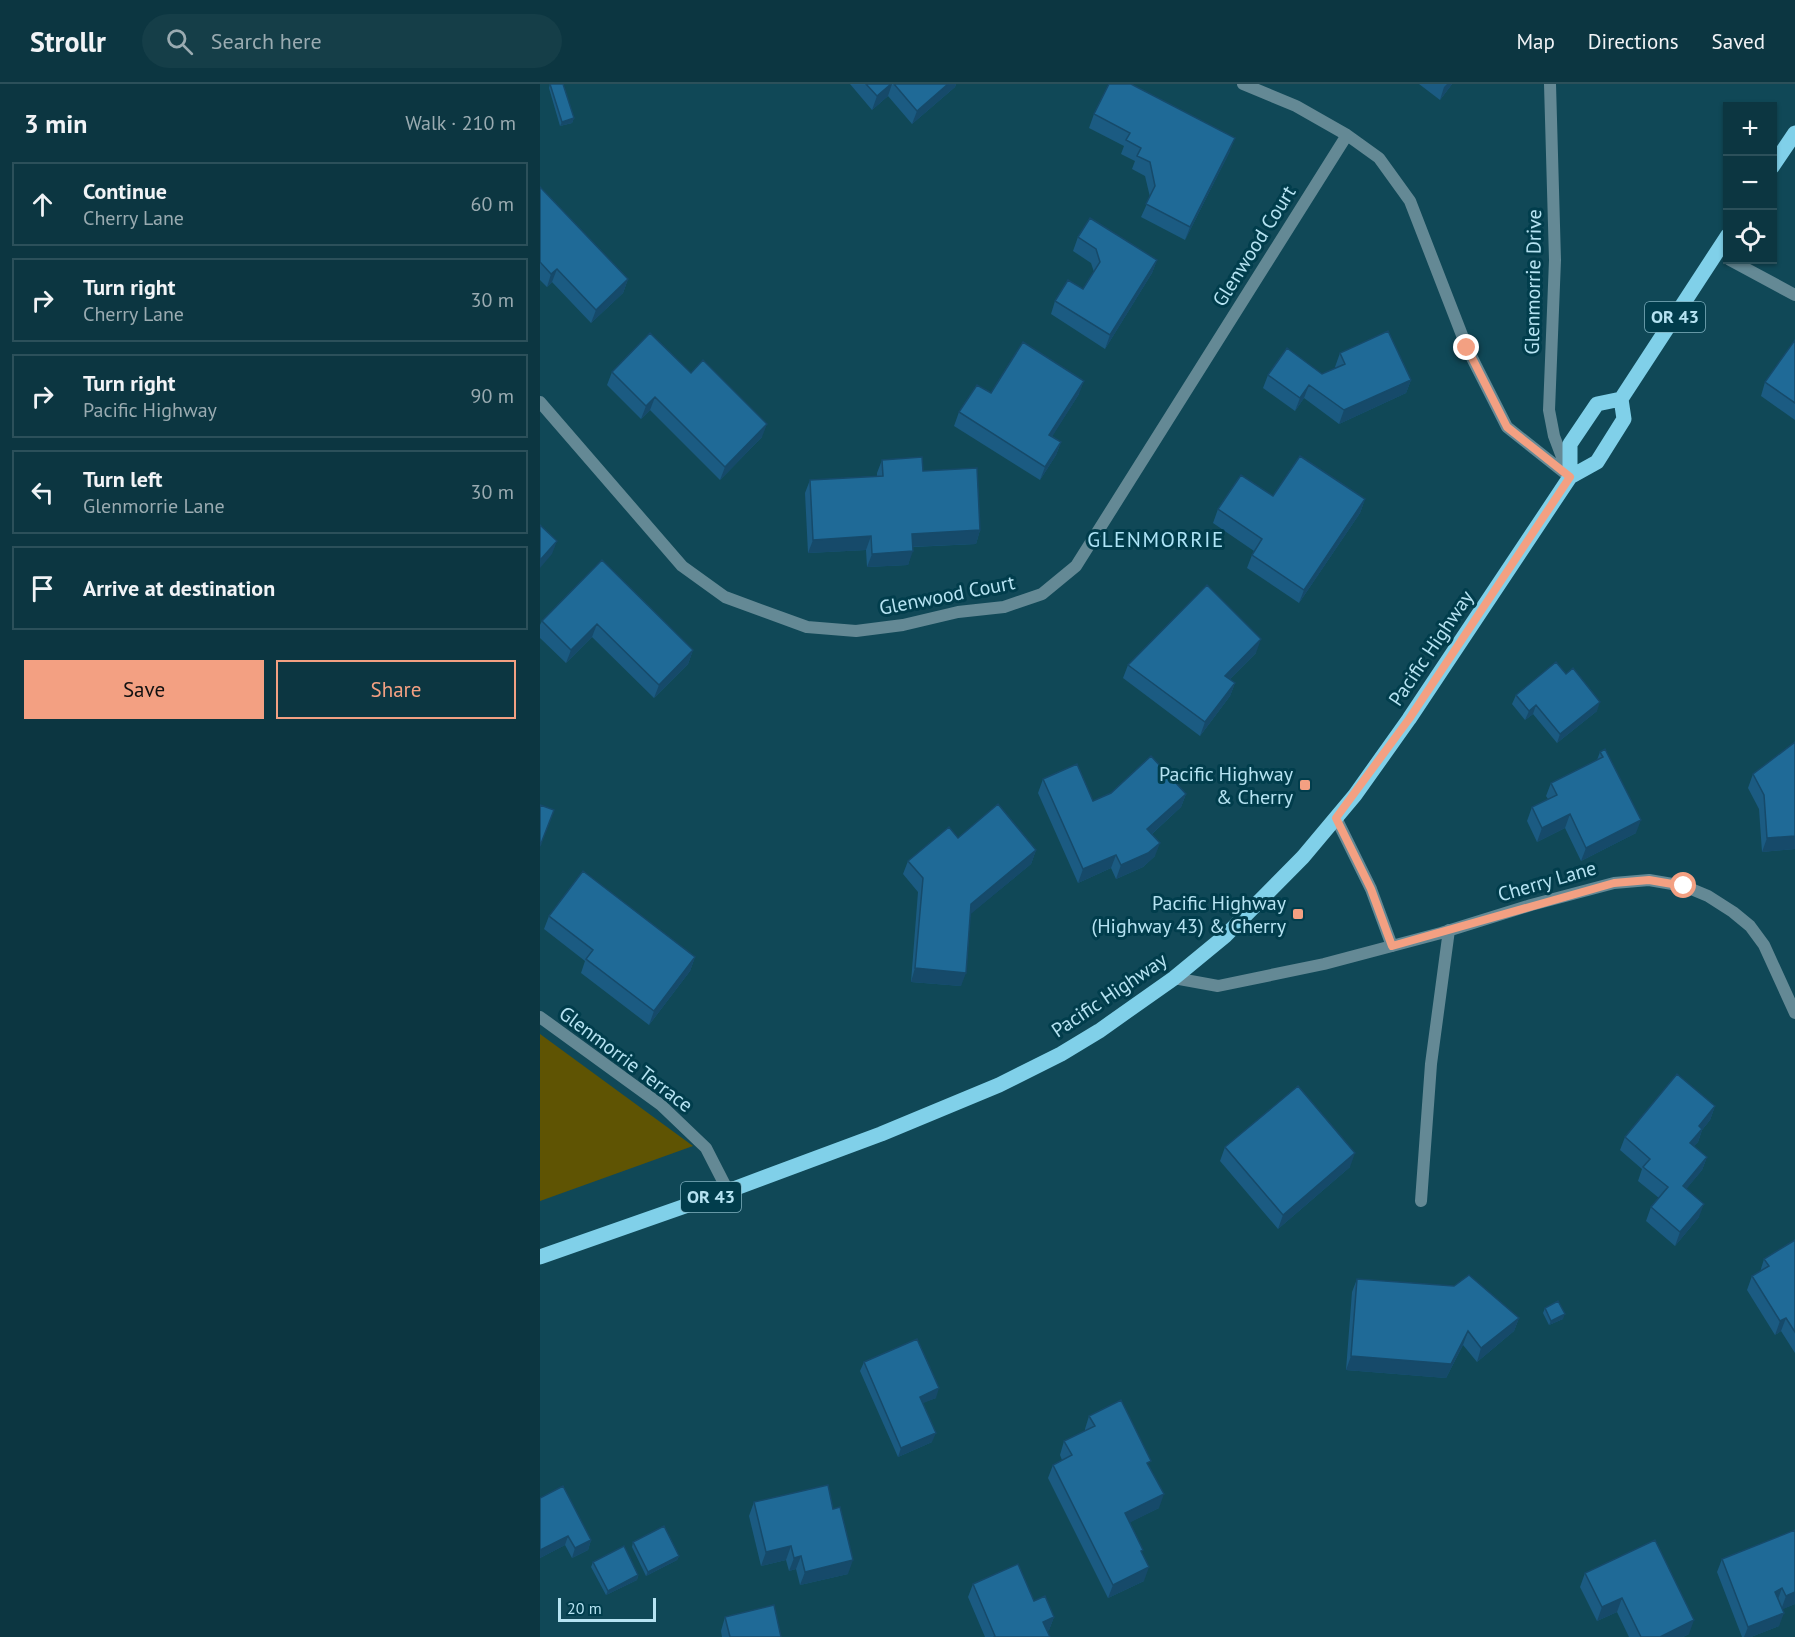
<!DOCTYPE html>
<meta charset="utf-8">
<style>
:root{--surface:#0c3641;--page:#153e48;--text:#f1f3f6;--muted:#9aabb1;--line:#2c505a;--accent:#f3a082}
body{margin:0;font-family:"PT Sans",sans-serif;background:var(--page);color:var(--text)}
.controls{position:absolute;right:18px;top:18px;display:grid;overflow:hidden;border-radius:0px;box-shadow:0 2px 4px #0004}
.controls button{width:54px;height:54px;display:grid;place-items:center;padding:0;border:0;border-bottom:2px solid var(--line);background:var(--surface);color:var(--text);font:30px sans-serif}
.scale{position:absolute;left:18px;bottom:15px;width:98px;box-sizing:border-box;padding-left:6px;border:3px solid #b6e3f2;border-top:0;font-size:16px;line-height:21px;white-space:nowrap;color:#b6e3f2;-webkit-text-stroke:4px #013d4c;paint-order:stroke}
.stop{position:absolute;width:18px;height:18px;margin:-14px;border:4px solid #f3a082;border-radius:50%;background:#fff}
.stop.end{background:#f3a082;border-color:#fff;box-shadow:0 2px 6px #0008}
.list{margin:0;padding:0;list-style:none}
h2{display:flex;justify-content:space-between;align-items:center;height:78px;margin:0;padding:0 24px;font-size:26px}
h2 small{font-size:20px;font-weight:400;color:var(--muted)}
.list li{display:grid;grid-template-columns:39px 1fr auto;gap:18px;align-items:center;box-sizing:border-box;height:84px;margin:0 12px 12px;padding:0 12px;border:2px solid var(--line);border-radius:0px}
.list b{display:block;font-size:22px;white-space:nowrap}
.list p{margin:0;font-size:20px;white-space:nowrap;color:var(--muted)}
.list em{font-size:20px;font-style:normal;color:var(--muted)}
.actions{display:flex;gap:12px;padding:18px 24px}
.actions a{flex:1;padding:14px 0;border:2px solid var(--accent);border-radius:0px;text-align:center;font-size:21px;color:var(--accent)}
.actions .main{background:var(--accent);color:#111}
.icon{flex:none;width:33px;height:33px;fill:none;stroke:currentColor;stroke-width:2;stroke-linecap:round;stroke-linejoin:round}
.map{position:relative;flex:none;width:1255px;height:1553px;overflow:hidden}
header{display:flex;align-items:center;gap:36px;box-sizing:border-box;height:84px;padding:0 30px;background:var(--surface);border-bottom:2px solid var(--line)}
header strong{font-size:28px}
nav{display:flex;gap:33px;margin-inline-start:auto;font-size:21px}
.search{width:420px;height:54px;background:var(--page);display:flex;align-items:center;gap:15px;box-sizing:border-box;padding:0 21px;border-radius:33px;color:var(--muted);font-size:22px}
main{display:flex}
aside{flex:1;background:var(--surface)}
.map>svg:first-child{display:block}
.green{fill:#5f5403}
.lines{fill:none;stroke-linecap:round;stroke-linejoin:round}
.service{stroke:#648995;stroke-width:12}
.minor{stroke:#648995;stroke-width:12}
.tertiary{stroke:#648995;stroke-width:12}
.primary{stroke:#80d0e9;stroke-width:15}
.wall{fill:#1b5b82}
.shaded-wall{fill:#164a6a}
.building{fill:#1f6a97;stroke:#164a6a;stroke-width:1.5}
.route{stroke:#f3a082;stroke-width:8}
.poi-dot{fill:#f3a082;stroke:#013d4c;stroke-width:2}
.labels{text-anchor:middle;stroke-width:6;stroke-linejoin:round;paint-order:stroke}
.shield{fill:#013d4c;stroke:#80b1c0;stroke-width:1.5}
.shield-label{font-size:18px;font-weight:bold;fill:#b6e3f2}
.street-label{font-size:20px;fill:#b6e3f2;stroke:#013d4c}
.poi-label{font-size:20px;fill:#b6e3f2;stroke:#013d4c;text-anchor:end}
.neighbourhood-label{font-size:21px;letter-spacing:1.5px;fill:#afe5f8;stroke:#013d4c}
</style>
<header>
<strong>Strollr</strong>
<div class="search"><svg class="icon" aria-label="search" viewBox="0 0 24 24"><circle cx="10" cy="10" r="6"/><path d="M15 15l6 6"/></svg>Search here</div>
<nav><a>Map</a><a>Directions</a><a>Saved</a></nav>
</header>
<main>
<aside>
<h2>3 min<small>Walk · 210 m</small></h2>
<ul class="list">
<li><svg class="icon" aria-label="ahead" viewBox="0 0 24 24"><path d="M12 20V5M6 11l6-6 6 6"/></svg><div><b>Continue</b><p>Cherry Lane</p></div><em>60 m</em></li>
<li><svg class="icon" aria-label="right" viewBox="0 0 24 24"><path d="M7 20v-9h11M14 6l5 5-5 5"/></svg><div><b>Turn right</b><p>Cherry Lane</p></div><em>30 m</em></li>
<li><svg class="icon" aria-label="right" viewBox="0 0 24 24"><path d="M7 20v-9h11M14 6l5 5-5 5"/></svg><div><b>Turn right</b><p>Pacific Highway</p></div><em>90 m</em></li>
<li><svg class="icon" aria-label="left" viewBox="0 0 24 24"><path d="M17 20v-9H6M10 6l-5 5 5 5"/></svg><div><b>Turn left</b><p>Glenmorrie Lane</p></div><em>30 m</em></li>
<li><svg class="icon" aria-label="arrive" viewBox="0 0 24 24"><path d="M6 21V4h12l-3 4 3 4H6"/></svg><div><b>Arrive at destination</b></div></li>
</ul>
<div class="actions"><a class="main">Save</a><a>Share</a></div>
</aside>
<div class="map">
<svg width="1255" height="1553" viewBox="0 0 1255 1553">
<rect width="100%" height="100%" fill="#104857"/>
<path class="green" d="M0,950L153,1062L0,1117Z"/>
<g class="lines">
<path class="service" d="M1190,176L1255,211
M881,1117L891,980L909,846"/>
<path class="minor" d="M703,0L756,22L807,51L839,74L870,117L927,264L967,343L1030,393
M1010,0L1015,176L1009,326L1014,352L1028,389
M0,318L142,482L185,513L267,543L316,547L363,541L418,528L464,523L502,510L536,482L807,51
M0,933L121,1021L166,1064L188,1107"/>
<path class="tertiary" d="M796,734L831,805L852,862
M634,894L678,902L784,880L901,849L991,821L1074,799L1109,796L1144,802L1168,812L1193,828L1210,842L1224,861L1255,929"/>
<path class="primary" d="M1232,83L1255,49
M1030,393V360L1057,320L1081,315L1188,151
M0,1173L188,1107L341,1050L459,1001L521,970L559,947L634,894L685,852L763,773L815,711L869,635L1030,393L1057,378L1084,335L1081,315"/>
</g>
<path class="wall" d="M10,0L34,34L32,39L20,42L9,4Z
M310,0H416L415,3L372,40L348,12L332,26Z
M879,0H912L900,16Z
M554,30L690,67L645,156L601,133L610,113L605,92L592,85L595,77L581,70L584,62L549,44Z
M0,103L88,195L83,209L51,239L12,198L7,203L0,196Z
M538,153L617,176L612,189L565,265L511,230L515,217L543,205L554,188L551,179L533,167Z
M1255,256V336L1221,312L1225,298Z
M800,269L871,296L866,309L799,340L764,314L755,327L723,304L728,291L782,290L796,284L795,283Z
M72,288L151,289L222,353L180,396L110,326L101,335L67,301Z
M451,309L539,310L512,352L521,358L516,371L500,396L414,342L419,328Z
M342,376L383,387L440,446L436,460L373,463L368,481L327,483L326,466L268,469L265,409L270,396L337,392V389Z
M733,412L825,415L820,429L759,519L707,484L712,471L714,467L673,439L678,425Z
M62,476L153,566L148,580L114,614L52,553L26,579L0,554V541L2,537Z
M716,569L690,595L695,599L690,612L660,652L583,594L588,581Z
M976,611L1057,627L1017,659L993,630L985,636L972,620Z
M1060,668L1096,749L1041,777L1025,744L997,758L987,737L992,723L1008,715L1006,712L1011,699L1057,676Z
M1213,690L1255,765L1222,768L1219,725L1208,704Z
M503,695L553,717L646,710L641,723L612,750L615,772L603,783L576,795L571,784L538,799L498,709Z
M418,754L496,766L491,780L430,830L421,902L371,898L378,808L363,790L368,777Z
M9,832L155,873L150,887L109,941L41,889L45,877L4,845Z
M1175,1022L1170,1036L1162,1046L1158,1058L1154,1062L1167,1073L1162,1086L1146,1105L1159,1133L1135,1162L1106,1137L1111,1123L1119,1114L1098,1097L1102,1085L1080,1066L1085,1053Z
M685,1063L810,1083L738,1145L680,1077Z
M1255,1156V1269L1241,1247L1235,1251L1207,1206L1212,1192L1220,1188L1224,1175Z
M817,1195L979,1234L974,1247L937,1278L923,1261L906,1294L806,1286L812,1208Z
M1005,1224L1023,1235L1009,1241L1003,1229Z
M324,1278L396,1314L382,1319L392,1358L358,1373L320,1287Z
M549,1332L609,1382L619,1424L590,1438L602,1469L604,1497L568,1514L508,1394L513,1381L522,1376L520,1371L524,1357L545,1347V1345Z
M0,1414L51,1456L48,1466L32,1474L25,1461L0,1474Z
M214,1418L308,1490L260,1501L256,1485L249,1487L246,1476L221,1482L209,1432Z
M1255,1446V1520L1242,1525L1239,1542L1211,1553H1202L1177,1488L1182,1475Z
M93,1458L139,1472L137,1476L106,1492L92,1463Z
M53,1478L98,1491L97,1496L66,1511L51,1483Z
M1045,1489L1149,1550L1143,1553H1089L1077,1528L1057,1537L1040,1503Z
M433,1500L494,1517L514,1533L509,1546L507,1547L510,1553H445L428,1513Z
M185,1533L241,1553H182L181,1547Z"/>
<path class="shaded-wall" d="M351,0H352L348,12L332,26L337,12Z
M408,0H416L415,3L372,40L377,27Z
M907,0H912L900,16L904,3Z
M34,34L32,39L20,42L22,38Z
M695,54L690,67L645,156L650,143Z
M617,176L612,189L565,265L570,251Z
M17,185L12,198L7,203L11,190Z
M88,195L83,209L51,239L56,226Z
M871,296L866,309L799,340L804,326Z
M544,297L539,310L505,364L509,351Z
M769,301L764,314L755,327L760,314Z
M115,313L110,326L101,335L106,322Z
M227,340L222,353L180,396L185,383Z
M521,358L516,371L500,396L505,383Z
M825,415L820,429L759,519L764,506Z
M440,446L436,460L367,463L372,450Z
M331,452L326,466L268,469L273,456Z
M17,457L12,470L0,484V476Z
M373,467L368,481L327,483L332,470Z
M57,540L52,553L26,579L31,566Z
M721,555L716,569L680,605L685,592Z
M153,566L148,580L114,614L119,601Z
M695,599L690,612L660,652L665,638Z
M1060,618L1057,627L1017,659L1020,650Z
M996,621L993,630L985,636L989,627Z
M646,710L641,723L603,758L607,745Z
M1030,730L1025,744L997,758L1002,744Z
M1101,736L1096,749L1041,777L1046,764Z
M1255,752V765L1222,768L1227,754Z
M620,759L615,772L603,783L576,795L581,781Z
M496,766L491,780L426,834L431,820Z
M576,771L571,784L538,799L543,785Z
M155,873L150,887L109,941L114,927Z
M375,884L426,889L421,902L371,898Z
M1175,1022L1170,1036L1162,1046L1158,1058L1145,1072L1150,1059L1159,1042Z
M815,1069L810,1083L738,1145L743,1131Z
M1167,1073L1162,1086L1138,1115L1143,1102Z
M1164,1120L1159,1133L1135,1162L1140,1148Z
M1025,1230L1023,1235L1009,1241L1011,1237Z
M979,1234L974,1247L937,1278L941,1264Z
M1246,1234L1241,1247L1235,1251L1240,1237Z
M928,1247L923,1261L906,1294L806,1286L811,1272Z
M399,1304L396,1314L376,1322L380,1313Z
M396,1349L392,1358L358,1373L361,1364Z
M624,1410L619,1424L581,1443L585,1429Z
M28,1452L25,1461L0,1474V1466Z
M51,1456L48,1466L32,1474L35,1464Z
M251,1462L246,1476L221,1482L226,1468Z
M139,1472L137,1476L106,1492L108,1488Z
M261,1472L256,1485L249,1487L254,1474Z
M313,1476L308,1490L260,1501L265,1488Z
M609,1483L604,1497L568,1514L573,1501Z
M98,1491L97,1496L66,1511L68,1507Z
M1242,1504L1237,1518L1235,1508Z
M1255,1508V1520L1241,1526L1246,1512Z
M1082,1514L1077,1528L1057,1537L1062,1523Z
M1244,1529L1239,1542L1211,1553H1204L1208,1543Z
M514,1533L509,1546L498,1551L503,1538Z
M1154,1536L1149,1550L1143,1553H1120Z"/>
<path class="building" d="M10,0H23L34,34L22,38Z
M326,0H351L337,12Z
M354,0H408L377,27Z
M569,0H591L695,54L650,143L606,120L615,102L610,78L597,72L601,64L586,56L590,49L554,30Z
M0,103L88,195L56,226L17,185L11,190L0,178Z
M550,134L617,176L570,251L515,217L528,196L543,205L560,178L556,165L538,153Z
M848,247L871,296L804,326L769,301L760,314L728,291L747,264L782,290L805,280L800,269Z
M110,249L151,289L163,276L227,340L185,383L115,313L106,322L72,288Z
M1255,256V319L1225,298Z
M483,258L544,297L509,351L521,358L505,383L419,328L437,301L451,309Z
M760,372L825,415L764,506L712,471L722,455L678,425L701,391L733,412Z
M382,373L383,387L437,384L440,446L372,450L373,467L332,470L331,452L273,456L270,396L343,392L342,376Z
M0,441L17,457L0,476Z
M62,476L153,566L119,601L57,540L31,566L2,537Z
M667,501L721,555L685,592L695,599L665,638L588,581Z
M1016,578L1026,590L1033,584L1060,618L1020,650L996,621L989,627L976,611Z
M1255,658V752L1227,754L1224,711L1213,690Z
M1065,665L1101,736L1046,764L1030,730L1002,744L992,723L1017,711L1011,699L1063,673L1060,668Z
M611,672L646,710L607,745L620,759L608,769L581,781L576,771L543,785L503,695L537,680L553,717L571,709Z
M458,720L496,766L431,820L426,889L375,884L383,794L368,777L409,743L418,754Z
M0,721L14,726L0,762Z
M43,787L155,873L114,927L46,875L53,866L9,832Z
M1137,990L1175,1022L1159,1042L1162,1045L1150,1059L1167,1073L1143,1102L1164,1120L1140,1148L1111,1123L1128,1103L1103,1083L1110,1075L1085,1053Z
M758,1002L815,1069L743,1131L685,1063Z
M1255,1156V1248L1246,1234L1240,1237L1212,1192L1229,1182L1224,1175Z
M929,1191L979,1234L941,1264L928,1247L911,1280L811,1272L817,1195L914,1202Z
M1018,1217L1025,1230L1011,1237L1005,1224Z
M377,1255L399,1304L380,1313L396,1349L361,1364L324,1278Z
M581,1316L611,1377L607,1379L624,1410L585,1429L603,1466L601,1467L609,1483L573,1501L513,1381L532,1371L524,1357L555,1342L549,1332Z
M288,1401L293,1425L300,1423L313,1476L265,1488L261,1472L254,1474L251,1462L226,1468L214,1418Z
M23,1402L51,1456L35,1464L28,1452L0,1466V1414Z
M124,1442L139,1472L108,1488L93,1458Z
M1255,1446V1508L1246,1512L1242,1504L1235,1508L1244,1529L1208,1543L1182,1475Z
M1115,1456L1154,1536L1120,1553H1101L1082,1514L1062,1523L1045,1489Z
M84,1462L98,1491L68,1507L53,1478Z
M478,1480L494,1517L505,1512L514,1533L503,1538L510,1553H454L455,1552L433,1500Z
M234,1521L241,1553H190L185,1533Z"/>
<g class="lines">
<path class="route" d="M927,264L967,343L1030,393L869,635L796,734L831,805L852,862L1074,799L1109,796L1144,802"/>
</g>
<g class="poi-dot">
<rect x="759" y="695" width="12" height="12" rx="3"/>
<rect x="752" y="824" width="12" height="12" rx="3"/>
</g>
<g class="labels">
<g class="shield">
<rect x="1105" y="218" width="60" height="30" rx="4.5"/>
<rect x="141" y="1098" width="60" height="30" rx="4.5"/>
</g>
<g class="shield-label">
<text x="1135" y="239">OR 43</text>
<text x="171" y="1119">OR 43</text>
</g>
<g class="street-label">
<text transform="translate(714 162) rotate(-58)" y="7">Glenwood Court</text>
<text transform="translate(993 198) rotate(-89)" y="7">Glenmorrie Drive</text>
<text transform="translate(407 511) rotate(-11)" y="7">Glenwood Court</text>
<text transform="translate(891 564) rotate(-56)" y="7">Pacific Highway</text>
<text transform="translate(1007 797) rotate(-16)" y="7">Cherry Lane</text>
<text transform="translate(569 911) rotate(-34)" y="7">Pacific Highway</text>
<text transform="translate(86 975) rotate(37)" y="7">Glenmorrie Terrace</text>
</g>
<g class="poi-label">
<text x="753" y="697">Pacific Highway<tspan x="753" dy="23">&amp; Cherry</tspan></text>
<text x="746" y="826">Pacific Highway<tspan x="746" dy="23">(Highway 43) &amp; Cherry</tspan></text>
</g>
<g class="neighbourhood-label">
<text x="616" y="463">GLENMORRIE</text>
</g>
</g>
</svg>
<div class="controls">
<button>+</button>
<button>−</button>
<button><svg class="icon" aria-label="locate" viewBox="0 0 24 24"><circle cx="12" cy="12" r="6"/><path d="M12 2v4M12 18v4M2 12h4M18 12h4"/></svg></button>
</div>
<div class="scale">20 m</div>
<div class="stop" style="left:1144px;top:802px"></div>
<div class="stop end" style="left:927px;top:264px"></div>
</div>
</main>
